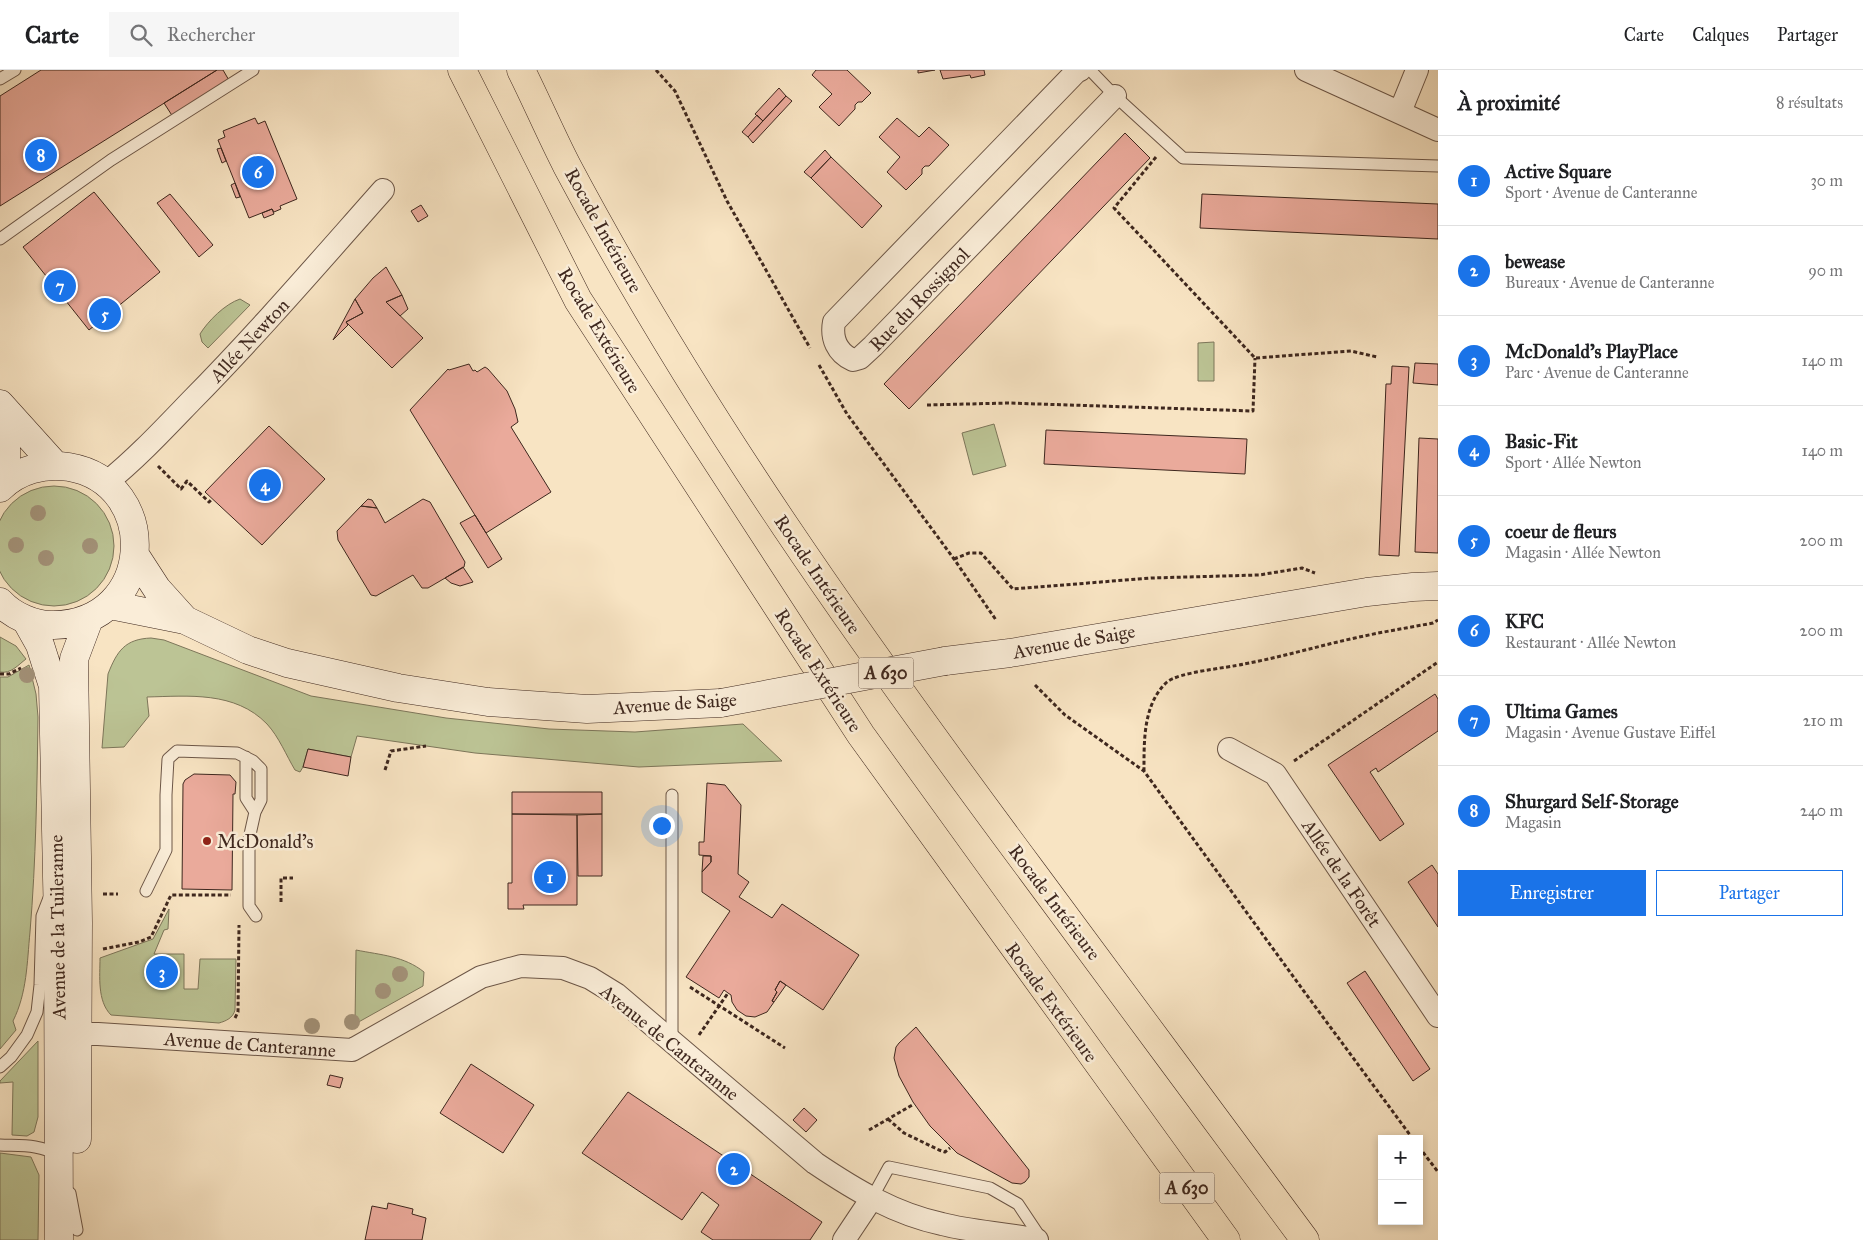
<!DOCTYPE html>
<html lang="fr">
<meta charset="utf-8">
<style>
:root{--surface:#fff;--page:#f6f6f6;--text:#202124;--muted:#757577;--line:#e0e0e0;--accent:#1a73e8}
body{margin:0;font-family:"IM FELL Great Primer",serif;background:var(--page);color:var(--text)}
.controls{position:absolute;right:15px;bottom:15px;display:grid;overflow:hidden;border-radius:0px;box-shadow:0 2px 8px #0003}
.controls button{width:45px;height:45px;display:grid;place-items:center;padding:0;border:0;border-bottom:1px solid var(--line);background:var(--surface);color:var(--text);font:25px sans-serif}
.you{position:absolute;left:661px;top:755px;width:18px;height:18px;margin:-12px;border:4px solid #fff;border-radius:50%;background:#1a73e8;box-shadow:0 0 0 8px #1a73e833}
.badge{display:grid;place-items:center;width:32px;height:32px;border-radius:50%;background:var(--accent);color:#fff;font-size:16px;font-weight:700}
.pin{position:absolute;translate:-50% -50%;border:2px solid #fff;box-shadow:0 1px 5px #0006}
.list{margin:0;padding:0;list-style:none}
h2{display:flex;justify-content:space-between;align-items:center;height:65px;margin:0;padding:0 20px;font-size:21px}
h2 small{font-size:16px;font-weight:400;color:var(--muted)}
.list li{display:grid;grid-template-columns:32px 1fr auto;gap:15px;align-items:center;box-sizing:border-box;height:90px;padding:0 20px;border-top:1px solid var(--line)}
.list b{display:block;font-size:19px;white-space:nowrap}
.list p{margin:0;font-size:16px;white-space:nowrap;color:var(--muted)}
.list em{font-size:16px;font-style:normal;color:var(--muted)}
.actions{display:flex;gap:10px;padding:15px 20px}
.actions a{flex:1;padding:11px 0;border:1px solid var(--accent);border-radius:0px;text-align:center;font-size:18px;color:var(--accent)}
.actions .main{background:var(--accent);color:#fff}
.icon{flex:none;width:28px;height:28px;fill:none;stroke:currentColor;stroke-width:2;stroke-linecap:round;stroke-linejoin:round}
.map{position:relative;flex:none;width:1438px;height:1170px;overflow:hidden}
header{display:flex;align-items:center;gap:30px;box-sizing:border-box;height:70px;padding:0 25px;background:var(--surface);border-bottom:1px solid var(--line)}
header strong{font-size:24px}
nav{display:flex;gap:28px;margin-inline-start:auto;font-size:18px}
.search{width:350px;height:45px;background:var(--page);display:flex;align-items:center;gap:12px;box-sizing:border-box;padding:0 18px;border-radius:0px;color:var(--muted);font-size:19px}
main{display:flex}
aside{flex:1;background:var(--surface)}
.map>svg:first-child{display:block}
.green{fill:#bcc495;stroke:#7d765a}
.building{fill:#eaaa9b;stroke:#3e271e}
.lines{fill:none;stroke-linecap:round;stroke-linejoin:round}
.lane-casing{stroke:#6c5647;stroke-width:13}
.street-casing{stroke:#6c5647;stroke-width:24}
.secondary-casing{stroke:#3e271e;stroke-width:29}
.highway-casing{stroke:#3e271e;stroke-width:29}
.path{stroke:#3e271e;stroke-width:3;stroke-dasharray:4 2.5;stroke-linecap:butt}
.lane{stroke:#faedd8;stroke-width:11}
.street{stroke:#faedd8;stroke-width:22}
.secondary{stroke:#faedd8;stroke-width:28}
.highway{stroke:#f8e4c3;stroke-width:28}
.secondary-bridge-casing{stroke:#3e271e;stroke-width:29;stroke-linecap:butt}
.secondary-bridge{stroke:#faedd8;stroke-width:28}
.tree{fill:#a39279}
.poi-dot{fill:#8f2418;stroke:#faedd8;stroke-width:2}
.labels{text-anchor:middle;stroke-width:5;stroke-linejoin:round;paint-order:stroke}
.shield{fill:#faedd8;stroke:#766256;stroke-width:1}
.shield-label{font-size:18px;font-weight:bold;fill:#3e271e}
.street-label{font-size:19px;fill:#3e271e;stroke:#faedd8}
.poi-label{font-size:19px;fill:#3e271e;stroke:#faedd8;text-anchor:start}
</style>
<header>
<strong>Carte</strong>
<div class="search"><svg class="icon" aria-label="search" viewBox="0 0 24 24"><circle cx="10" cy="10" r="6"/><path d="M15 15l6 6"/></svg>Rechercher</div>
<nav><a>Carte</a><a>Calques</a><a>Partager</a></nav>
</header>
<main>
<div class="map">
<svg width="1438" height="1170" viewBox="0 0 1438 1170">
<rect width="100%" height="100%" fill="#f8e4c3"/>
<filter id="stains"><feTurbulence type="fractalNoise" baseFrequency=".004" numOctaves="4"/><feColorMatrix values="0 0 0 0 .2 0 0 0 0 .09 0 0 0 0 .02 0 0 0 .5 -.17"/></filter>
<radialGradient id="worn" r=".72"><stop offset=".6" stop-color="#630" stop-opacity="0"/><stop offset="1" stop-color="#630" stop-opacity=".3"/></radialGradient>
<path class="green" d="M240,229L250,235L208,278L202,272L200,264C208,251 225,234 240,229Z
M1214,272V311H1198V273Z
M994,354L1006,396L973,405L962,363Z
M-6 476a60 60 0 1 1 120 0a60 60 0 1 1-120 0Z
M0,567L16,576L26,589C18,595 11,604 0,602Z
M151,568L164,570L311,626L446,648L549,659L635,662L743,654L782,691L639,697L475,683L357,666L351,687L308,679L303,697L300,702L295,700C286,685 279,667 267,654C235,621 189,626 147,627L149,646L124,677L102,678L108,604C117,581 125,569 151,568Z
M29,595L36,624L38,647C37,719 36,791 30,862C27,893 27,923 13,951L16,960L0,979V607H8Z
M169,839L168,859L164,860L154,884H184V919H198L200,889H236L235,940C233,948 226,951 219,953L111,945C97,931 100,906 100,888L153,869Z
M356,880C381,885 404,886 424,902L423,916L355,954Z
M38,971V1047L34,1062L27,1066L12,1065L13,1012L0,1013V1011Z
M0,1083L31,1087L39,1105L38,1170H0Z"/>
<path class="building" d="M41,0H217L0,136V26Z
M217,0H223L230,12L173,47L164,33Z
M816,0H847L871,23L862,32H858L855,35V39L839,56L819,37L832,24L812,5Z
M918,0H935L918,3Z
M940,0H984L985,5L971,8L970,5L943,9Z
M779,18L786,26L763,51L755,44Z
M786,26L792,31L753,73L748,67Z
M757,45L763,51L748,67L742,62Z
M255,48L258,54L265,51L297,129L280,136L281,139L274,142L272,139L249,148L218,70L225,67L223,61Z
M897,48L919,67L929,57L949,75L929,96H925L922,99V104L906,120L887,102L900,87L879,67Z
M1125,63L1150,88L909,339L884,314Z
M221,78L226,91L222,93L217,79Z
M825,80L831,87L811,108L804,102Z
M831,87L882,136L862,158L811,108Z
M235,113L240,127L236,128L231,115Z
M94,122L160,202L89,260L23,177Z
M170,124L213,175L199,187L157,133Z
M1202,124L1438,134V169L1200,158Z
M421,135L428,146L418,152L411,141Z
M272,139L274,144L264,148L262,143Z
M386,197L402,225L386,232L423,268L392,298L346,252L363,243L355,229L373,208Z
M402,225L408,239L400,246L386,232Z
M355,229L363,243L346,252L348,255L333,270Z
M1415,293L1438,294V315L1413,313Z
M469,294L473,301L475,300L477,302L485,297L488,299L507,321L515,339L518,352L511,357L551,422L486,463L410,340L448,299L449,300Z
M1392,296L1409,297L1399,486L1379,485L1386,314H1391Z
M269,356L325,409L262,475L205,422Z
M1046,360L1247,369L1245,404L1044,394Z
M1419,368L1438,369V483L1415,482Z
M368,429L372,430L377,438L361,436Z
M423,429L430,432L465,492L464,497L428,518H422L413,505L376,526L371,525L338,470L337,461L361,436L377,438L385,453Z
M475,445L502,489L488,498L460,453Z
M463,497L473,512L460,516L451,513L445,508Z
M1435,624L1438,629V661L1378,702L1376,698L1370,702L1404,754L1380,771L1328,695Z
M308,679L351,687L348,706L303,697Z
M194,704L230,705L236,712L235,724H233L232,820L182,819L183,714L185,710Z
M707,713L725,715L741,735L738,804L749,812L739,827L772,848L782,834L859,885L823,940L780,911L775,920L777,922L772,931L774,932L767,942L755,947L746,946L737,940L732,932L731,925L728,923L724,920L719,928L686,907L730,841L702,822V802L711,792V786L699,785V772H704Z
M512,722H602V744H512Z
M512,744L577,745V835H523L524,839H508V813H512Z
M602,744V806H578L577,745Z
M703,786H711V792L702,802Z
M1432,795L1438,804V857L1408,812Z
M1365,901L1430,999L1413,1011L1347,913Z
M780,911L786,915L774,932L772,931L777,922L775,920Z
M916,957L1029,1100V1107L1025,1112L1021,1114L1012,1113L957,1083L930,1056L913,1032L899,1006L894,988L896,977L899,973Z
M471,994L534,1035L503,1083L440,1043Z
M330,1005L343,1008L340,1018L327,1015Z
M628,1022L822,1152L810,1170H713L701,1162L719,1135L702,1122L682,1150L582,1083Z
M804,1038L817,1050L806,1062L793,1050Z
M388,1133L413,1139L412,1144L426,1148L422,1170H365L372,1136L387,1139Z"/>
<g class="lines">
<defs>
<path id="lane" d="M1090,0L1115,26L1183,88L1438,96
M0,9L15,0
M0,169L111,90L253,0
M246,687V728L255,742
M672,725V970
M146,821L166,780V725L168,689L177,681L237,683L253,691L261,699V730L255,742L249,769V836L256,846
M0,997L11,987L27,965L37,942L40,915L42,846L49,828
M0,1075C19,1076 41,1074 57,1085
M70,1123L77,1160
M872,1128L889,1097L990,1118L1018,1134L1042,1170"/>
<path id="street" d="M1080,0L1076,2L834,252C831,268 837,283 853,290L860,288L873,276L1115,26
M1306,0L1438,60
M1400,42L1417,0
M106,413C137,388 164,359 191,331C258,263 320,191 383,120
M1229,679L1275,704L1438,946
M68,952L78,964H98L352,980L481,907L521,896L563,898L590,908L616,924L815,1093C855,1120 895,1144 942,1154C973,1162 1006,1163 1037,1170
M844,1170L872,1128"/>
<path id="secondary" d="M0,334L55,395
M0,344L6,370V412
M0,418C18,400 44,393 69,397C162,413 156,553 54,555C35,556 13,546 0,532
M135,485L157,519L185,550
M110,535L185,550L248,580L287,593L398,618L488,632L587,639L721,633
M26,550L40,575L53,616L58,854L59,1170
M945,591L1010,583L1367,522L1413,517L1438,516
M77,1069L78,852L74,589L89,549"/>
<path id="highway" d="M462,0L578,230L861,665L1226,1170
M521,0C537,32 551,65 567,96C699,345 863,574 1031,800C1122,923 1214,1047 1305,1170"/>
</defs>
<use href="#lane" class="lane-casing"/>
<use href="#street" class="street-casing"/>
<use href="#secondary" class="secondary-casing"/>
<use href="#highway" class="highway-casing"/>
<path class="path" d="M656,0L675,21L727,131L810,278
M1156,87L1114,138L1255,288L1351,281L1377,287
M819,295L847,344L954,489L996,550
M927,335L1008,333L1253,341L1255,288
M158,396L181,419L187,411L209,432L212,429
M954,489L969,483H981L1013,519L1151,508L1259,505L1302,498L1315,503
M0,604H9L21,598
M1035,615L1065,645L1144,701L1303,920L1413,1069
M1294,691L1438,592
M385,700L391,681L426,676
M1144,701C1144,671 1143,634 1167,612C1179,602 1227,598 1244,594C1282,587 1318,576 1355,568C1381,562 1407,558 1433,553L1438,550
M103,824H118
M281,832V808H293
M103,879L139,872L151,867L171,825H231
M690,917L785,978
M235,948L238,942L239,855
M699,965L728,923
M888,1049L904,1063L939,1080L945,1082L950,1078
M869,1060L914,1034
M1419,1077L1438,1102"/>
<use href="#lane" class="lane"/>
<use href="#street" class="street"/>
<use href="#secondary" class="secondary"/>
<use href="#highway" class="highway"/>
<defs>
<path id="secondary-bridge" d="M721,633L945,591"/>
</defs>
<use href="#secondary-bridge" class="secondary-bridge-casing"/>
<use href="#secondary-bridge" class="secondary-bridge"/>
</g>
<g class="tree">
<circle cx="38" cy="443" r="8"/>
<circle cx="16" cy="475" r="8"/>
<circle cx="90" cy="476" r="8"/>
<circle cx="46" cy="488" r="8"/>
<circle cx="27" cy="605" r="8"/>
<circle cx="400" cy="904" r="8"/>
<circle cx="383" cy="921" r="8"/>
<circle cx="352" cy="952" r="8"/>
<circle cx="312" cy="956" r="8"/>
</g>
<circle class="poi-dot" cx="207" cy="771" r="5"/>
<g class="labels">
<g class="shield">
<rect x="858.5" y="587.5" width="55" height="31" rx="4"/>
<rect x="1159.5" y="1102.5" width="55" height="31" rx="4"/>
</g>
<g class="shield-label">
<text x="886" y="609">A 630</text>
<text x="1187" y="1124">A 630</text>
</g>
<g class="street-label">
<text transform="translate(604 160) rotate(61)" y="7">Rocade Intérieure</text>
<text transform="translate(919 229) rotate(-46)" y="7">Rue du Rossignol</text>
<text transform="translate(600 260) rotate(59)" y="7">Rocade Extérieure</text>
<text transform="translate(249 270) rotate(-47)" y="7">Allée Newton</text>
<text transform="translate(818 504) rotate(56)" y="7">Rocade Intérieure</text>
<text transform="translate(1074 571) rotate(-10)" y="7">Avenue de Saige</text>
<text transform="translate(819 600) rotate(57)" y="7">Rocade Extérieure</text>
<text transform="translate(675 633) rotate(-4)" y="7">Avenue de Saige</text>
<text transform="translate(1342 803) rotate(56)" y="7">Allée de la Forêt</text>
<text transform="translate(1055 832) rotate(53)" y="7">Rocade Intérieure</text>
<text transform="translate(57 857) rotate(-91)" y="7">Avenue de la Tuileranne</text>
<text transform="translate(1052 932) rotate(54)" y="7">Rocade Extérieure</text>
<text transform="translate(670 972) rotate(39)" y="7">Avenue de Canteranne</text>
<text transform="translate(250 974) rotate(4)" y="7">Avenue de Canteranne</text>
</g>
<g class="poi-label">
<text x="217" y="778">McDonald's</text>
</g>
</g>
<rect width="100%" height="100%" filter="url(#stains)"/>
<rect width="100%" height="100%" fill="url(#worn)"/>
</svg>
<div class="controls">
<button>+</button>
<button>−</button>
</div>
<div class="you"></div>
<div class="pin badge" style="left:550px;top:807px">1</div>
<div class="pin badge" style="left:734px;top:1099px">2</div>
<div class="pin badge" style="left:162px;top:902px">3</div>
<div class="pin badge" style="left:265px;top:415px">4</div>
<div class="pin badge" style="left:105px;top:244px">5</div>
<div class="pin badge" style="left:258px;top:102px">6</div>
<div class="pin badge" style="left:60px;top:216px">7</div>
<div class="pin badge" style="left:41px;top:85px">8</div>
</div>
<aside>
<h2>À proximité<small>8 résultats</small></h2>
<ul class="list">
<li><span class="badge">1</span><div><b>Active Square</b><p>Sport · Avenue de Canteranne</p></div><em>30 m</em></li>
<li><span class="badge">2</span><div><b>bewease</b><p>Bureaux · Avenue de Canteranne</p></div><em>90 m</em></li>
<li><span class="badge">3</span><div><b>McDonald's PlayPlace</b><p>Parc · Avenue de Canteranne</p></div><em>140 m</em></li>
<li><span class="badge">4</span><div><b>Basic-Fit</b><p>Sport · Allée Newton</p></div><em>140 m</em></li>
<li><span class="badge">5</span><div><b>coeur de fleurs</b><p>Magasin · Allée Newton</p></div><em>200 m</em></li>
<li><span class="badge">6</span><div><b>KFC</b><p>Restaurant · Allée Newton</p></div><em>200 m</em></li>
<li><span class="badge">7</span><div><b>Ultima Games</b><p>Magasin · Avenue Gustave Eiffel</p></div><em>210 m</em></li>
<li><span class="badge">8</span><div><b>Shurgard Self-Storage</b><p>Magasin</p></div><em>240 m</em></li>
</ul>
<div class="actions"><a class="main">Enregistrer</a><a>Partager</a></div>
</aside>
</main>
